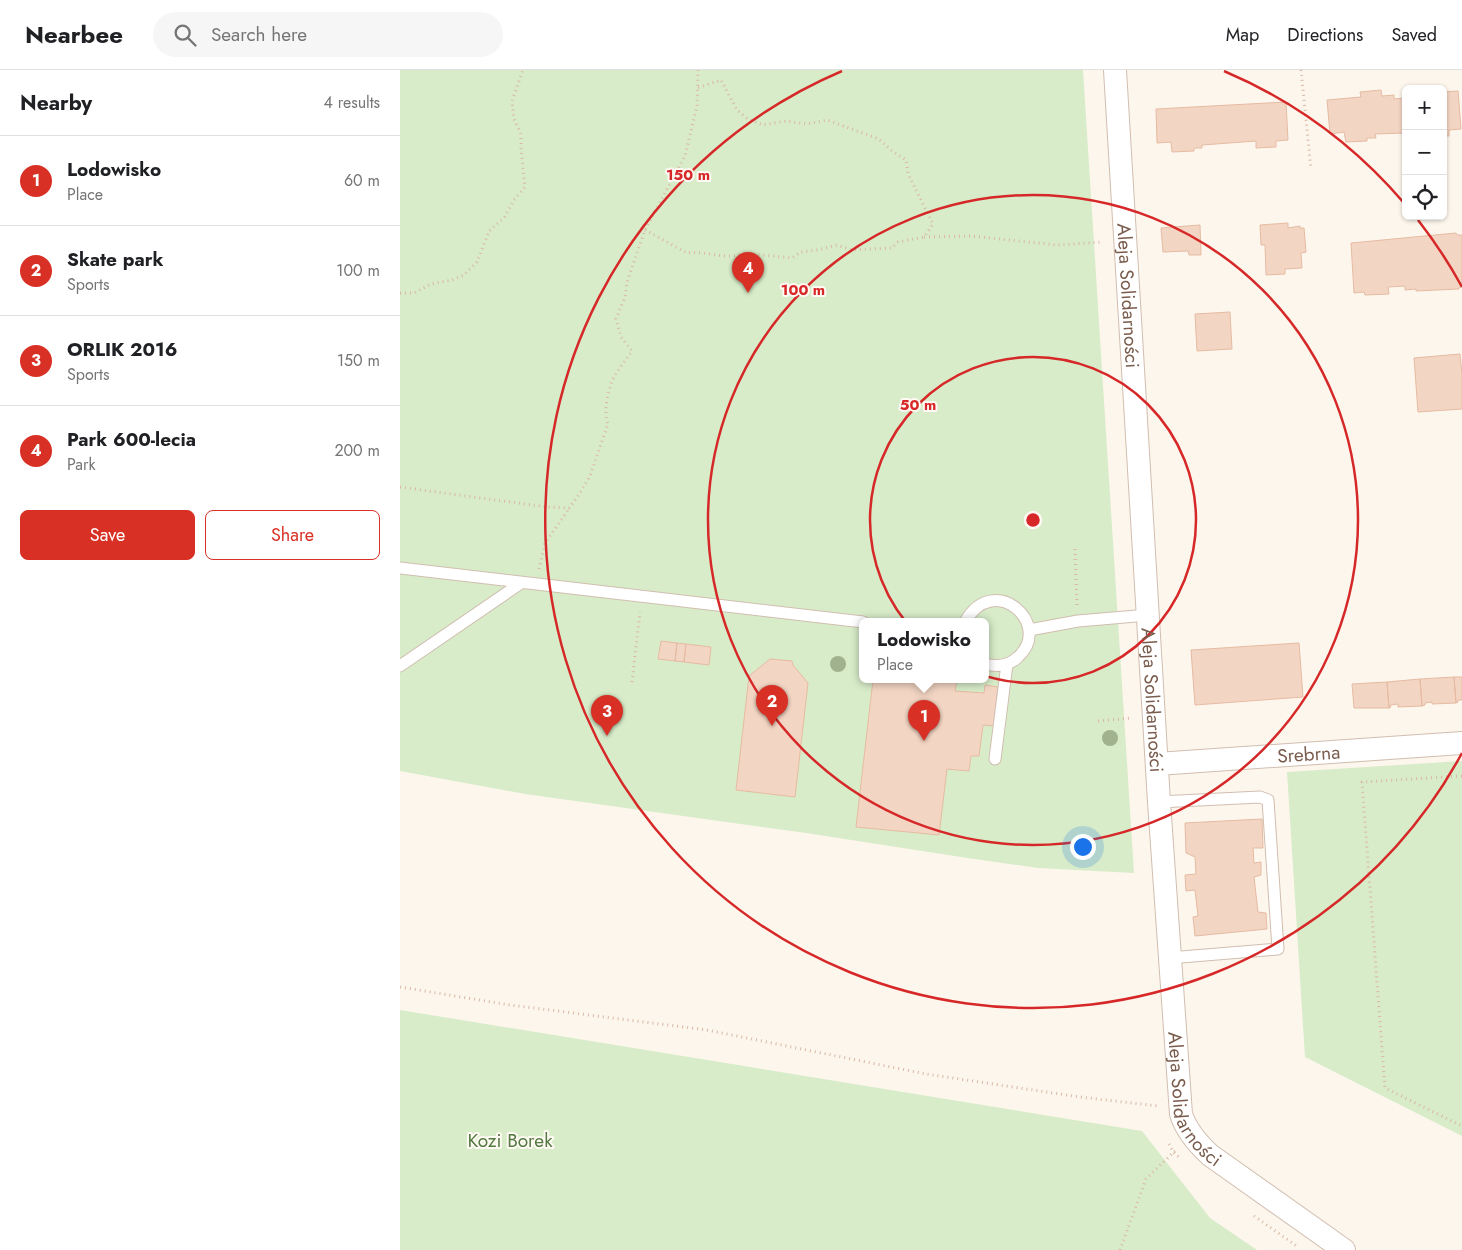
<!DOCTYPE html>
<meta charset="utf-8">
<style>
:root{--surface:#fff;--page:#f6f6f6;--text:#202124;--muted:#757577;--line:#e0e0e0;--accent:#d93025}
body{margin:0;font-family:Jost,sans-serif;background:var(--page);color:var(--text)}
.controls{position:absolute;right:15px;top:15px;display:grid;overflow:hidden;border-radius:8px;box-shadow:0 1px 4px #0004}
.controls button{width:45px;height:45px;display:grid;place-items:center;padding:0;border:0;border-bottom:1px solid var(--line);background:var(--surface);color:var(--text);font:25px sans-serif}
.you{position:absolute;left:682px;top:776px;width:18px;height:18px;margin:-12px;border:4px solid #fff;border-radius:50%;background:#1a73e8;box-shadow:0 0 0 8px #1a73e833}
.badge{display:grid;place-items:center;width:32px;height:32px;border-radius:50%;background:var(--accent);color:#fff;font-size:16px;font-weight:700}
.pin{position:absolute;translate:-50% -41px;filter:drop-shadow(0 1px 2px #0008)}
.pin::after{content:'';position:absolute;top:26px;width:18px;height:15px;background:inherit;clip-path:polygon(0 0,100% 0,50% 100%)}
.popup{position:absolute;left:459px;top:548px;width:130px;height:65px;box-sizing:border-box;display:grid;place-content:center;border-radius:8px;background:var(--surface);filter:drop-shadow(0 1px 4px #0005);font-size:16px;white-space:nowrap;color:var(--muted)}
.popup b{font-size:19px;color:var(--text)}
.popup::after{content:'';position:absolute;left:50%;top:100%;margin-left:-10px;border:10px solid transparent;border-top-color:var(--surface)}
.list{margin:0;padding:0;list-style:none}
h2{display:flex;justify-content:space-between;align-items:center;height:65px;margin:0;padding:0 20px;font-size:21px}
h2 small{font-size:16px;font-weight:400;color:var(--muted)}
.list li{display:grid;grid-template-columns:32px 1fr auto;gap:15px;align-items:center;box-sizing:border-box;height:90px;padding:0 20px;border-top:1px solid var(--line)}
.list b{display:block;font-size:19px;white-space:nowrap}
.list p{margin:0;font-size:16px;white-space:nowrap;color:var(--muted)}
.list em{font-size:16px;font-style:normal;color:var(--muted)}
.actions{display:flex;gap:10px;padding:15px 20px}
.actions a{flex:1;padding:11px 0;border:1px solid var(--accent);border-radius:8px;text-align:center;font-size:18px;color:var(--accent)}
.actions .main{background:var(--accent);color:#fff}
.icon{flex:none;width:28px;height:28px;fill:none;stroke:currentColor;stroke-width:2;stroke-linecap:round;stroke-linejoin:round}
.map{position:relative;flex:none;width:1062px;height:1180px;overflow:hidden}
header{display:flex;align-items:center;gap:30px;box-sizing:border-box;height:70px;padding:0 25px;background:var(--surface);border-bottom:1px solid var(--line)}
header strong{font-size:24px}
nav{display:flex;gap:28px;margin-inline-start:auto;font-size:18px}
.search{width:350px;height:45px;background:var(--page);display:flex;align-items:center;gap:12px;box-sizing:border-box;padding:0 18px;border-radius:28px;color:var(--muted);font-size:19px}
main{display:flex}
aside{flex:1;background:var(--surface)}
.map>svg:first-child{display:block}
.green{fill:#d8ecc9;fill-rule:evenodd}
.building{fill:#f3d5c3;stroke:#e6bba3}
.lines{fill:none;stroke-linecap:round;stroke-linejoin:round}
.service-casing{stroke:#d1beb0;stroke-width:13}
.minor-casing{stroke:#d1beb0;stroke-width:24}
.path{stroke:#d9b8a5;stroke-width:3;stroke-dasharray:1 4;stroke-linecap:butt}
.service{stroke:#fff;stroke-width:11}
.minor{stroke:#fff;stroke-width:22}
.tree{fill:#a0b28e}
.ring{fill:none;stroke:#d62828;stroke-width:2.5}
.labels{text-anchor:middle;stroke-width:4;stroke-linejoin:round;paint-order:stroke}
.street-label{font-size:19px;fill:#7a5c4d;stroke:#fffaf3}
.park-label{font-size:19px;fill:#537a41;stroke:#fffaf3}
.centre{fill:#d62828;stroke:#fffaf3;stroke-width:2.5}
.ring-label{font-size:15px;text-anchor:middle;font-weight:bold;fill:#d62828;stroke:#fffaf3;stroke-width:4;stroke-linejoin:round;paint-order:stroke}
</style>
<header>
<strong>Nearbee</strong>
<div class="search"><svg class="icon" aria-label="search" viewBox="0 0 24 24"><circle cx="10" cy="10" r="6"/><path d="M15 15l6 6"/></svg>Search here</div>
<nav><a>Map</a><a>Directions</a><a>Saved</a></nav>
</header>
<main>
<aside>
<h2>Nearby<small>4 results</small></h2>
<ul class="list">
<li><span class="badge">1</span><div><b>Lodowisko</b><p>Place</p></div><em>60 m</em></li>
<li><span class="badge">2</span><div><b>Skate park</b><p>Sports</p></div><em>100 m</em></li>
<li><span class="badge">3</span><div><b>ORLIK 2016</b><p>Sports</p></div><em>150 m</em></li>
<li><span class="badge">4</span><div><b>Park 600-lecia</b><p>Park</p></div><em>200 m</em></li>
</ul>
<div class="actions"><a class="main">Save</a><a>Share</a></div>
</aside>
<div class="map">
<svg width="1062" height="1180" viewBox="0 0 1062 1180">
<rect width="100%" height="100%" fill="#fdf6ec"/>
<path class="green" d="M0,0H683L734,803L638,798L561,787L406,763L125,724L0,701ZM463,552H585V610H463Z
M1062,691V1066L905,987L887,702Z
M0,940L742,1061L810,1148L857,1180H0Z"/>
<path class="building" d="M981,20L982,26L994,25V29L1006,28V63L975,64L976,68H967V71L946,72L944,62L930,64L927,30L961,27L960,22Z
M1058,21L1061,59L1049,60V66H1043V22Z
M886,32L888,70L876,71V77L856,78V71L802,75V78H794V81L772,82L771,72L757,73L756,39Z
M888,153V158L900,156V158H904L906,182L901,183L902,198L885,199V204L866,205L865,175H861L860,155Z
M800,155L801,185H789L788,181L763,182L761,158Z
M1056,163L1057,165H1062V217H1059V219L1016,221V219L1005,220V216L988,217L989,224L965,225L964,222L954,223L951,173Z
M830,242L832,279L797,281L795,244Z
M1060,284L1062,304V339L1018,342L1014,288Z
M261,571L277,573L275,591L258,589Z
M277,573L286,574L284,592L275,591Z
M899,573L903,627L795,635L791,580Z
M286,574L311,577L309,595L284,592Z
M370,589L392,591L393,595L408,613L395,727L336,720L349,606Z
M1054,607H1062V630H1058V632L1056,633Z
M1054,607L1056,633L1032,634V632L1025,633V635L1022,636L1020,609Z
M1020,609L1022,636L998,637V634L991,635L990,638H989L987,612Z
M473,610H557L555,621L584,623L585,615L598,617L594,656L583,655L579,686H571L569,701L547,699L539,765L456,757Z
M987,612L989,638H954L952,614Z
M862,749L863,778H853L854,793L861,792V805L854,807L858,842L866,843L867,859L795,866L793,847L798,846L795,820L786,821L785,805L796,804L795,787L786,783L785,753Z"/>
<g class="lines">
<defs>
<path id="service" d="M0,498L463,552
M565,552C594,500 654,555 618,587C609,596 597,597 585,594
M629,560L678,551L748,545
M0,596L121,513
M595,689L607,594
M759,732L860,727L868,730L878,879L769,888"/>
<g id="minor">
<path id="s1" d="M715,0L759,732L781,1044C786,1060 797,1073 810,1085L944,1180"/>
<path id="s2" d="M757,694L1062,673"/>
</g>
</defs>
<use href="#service" class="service-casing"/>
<use href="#minor" class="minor-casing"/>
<path class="path" d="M901,0L911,99
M245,160L287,183C305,180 327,191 343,183L392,188L401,182L417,180L437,175L452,180L492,178L498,172L524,167L533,154L508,104L506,90L492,81L479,69L427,50L407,54L386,51L363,55L348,49L337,40L321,10L297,18
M524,167L571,166L657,175L703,172
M0,223H14L31,214L52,210L64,205L77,192L89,161L104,148L114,130L125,117L121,79V64L114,49L112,31L123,0
M0,417L147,437L169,438L180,423L190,406L208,354C203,343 208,318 214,307C219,298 226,290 232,281L221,267L216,249L225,227L227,212L245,160L285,86L297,36L298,0
M675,479L677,536
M139,499L145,473L169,439
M232,612L240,542
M698,651L732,648
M1062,706L962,712L985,1018L1062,1056
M0,917L110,935L307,960L526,1004L680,1027L758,1036
M769,1074L773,1082L779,1087
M854,1146L898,1177
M720,1180L746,1109L775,1081"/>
<use href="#service" class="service"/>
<use href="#minor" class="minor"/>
</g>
<g class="tree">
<circle cx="438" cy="594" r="8"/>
<circle cx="710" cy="668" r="8"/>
</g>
<g class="ring">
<circle cx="633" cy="450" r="163"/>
<circle cx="633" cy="450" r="325"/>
<path d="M1062 683A488 488 0 1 1 442 1M824 1A488 488 0 0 1 1004 133M1018 150A488 488 0 0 1 1062 217"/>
</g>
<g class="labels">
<g class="street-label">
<text dy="7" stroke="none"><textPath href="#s1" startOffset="226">Aleja Solidarności</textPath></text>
<text dy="7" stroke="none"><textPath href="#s1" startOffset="631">Aleja Solidarności</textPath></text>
<text dy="7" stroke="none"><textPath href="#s2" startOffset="152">Srebrna</textPath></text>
<text dy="7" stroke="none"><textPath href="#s1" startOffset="1036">Aleja Solidarności</textPath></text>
</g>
<g class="park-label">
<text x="110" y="1077">Kozi Borek</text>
</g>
</g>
<circle cx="633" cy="450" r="8" class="centre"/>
<g class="ring-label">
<text x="288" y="110">150 m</text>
<text x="403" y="225">100 m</text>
<text x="518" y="340">50 m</text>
</g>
</svg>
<div class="controls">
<button>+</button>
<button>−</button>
<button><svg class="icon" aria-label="locate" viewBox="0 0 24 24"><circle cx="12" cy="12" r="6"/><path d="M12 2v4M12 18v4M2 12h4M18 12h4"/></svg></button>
</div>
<div class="you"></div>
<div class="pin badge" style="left:524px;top:671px">1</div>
<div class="popup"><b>Lodowisko</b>Place</div>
<div class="pin badge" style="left:372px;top:656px">2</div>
<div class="pin badge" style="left:207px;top:666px">3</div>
<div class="pin badge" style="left:348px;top:223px">4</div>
</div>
</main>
